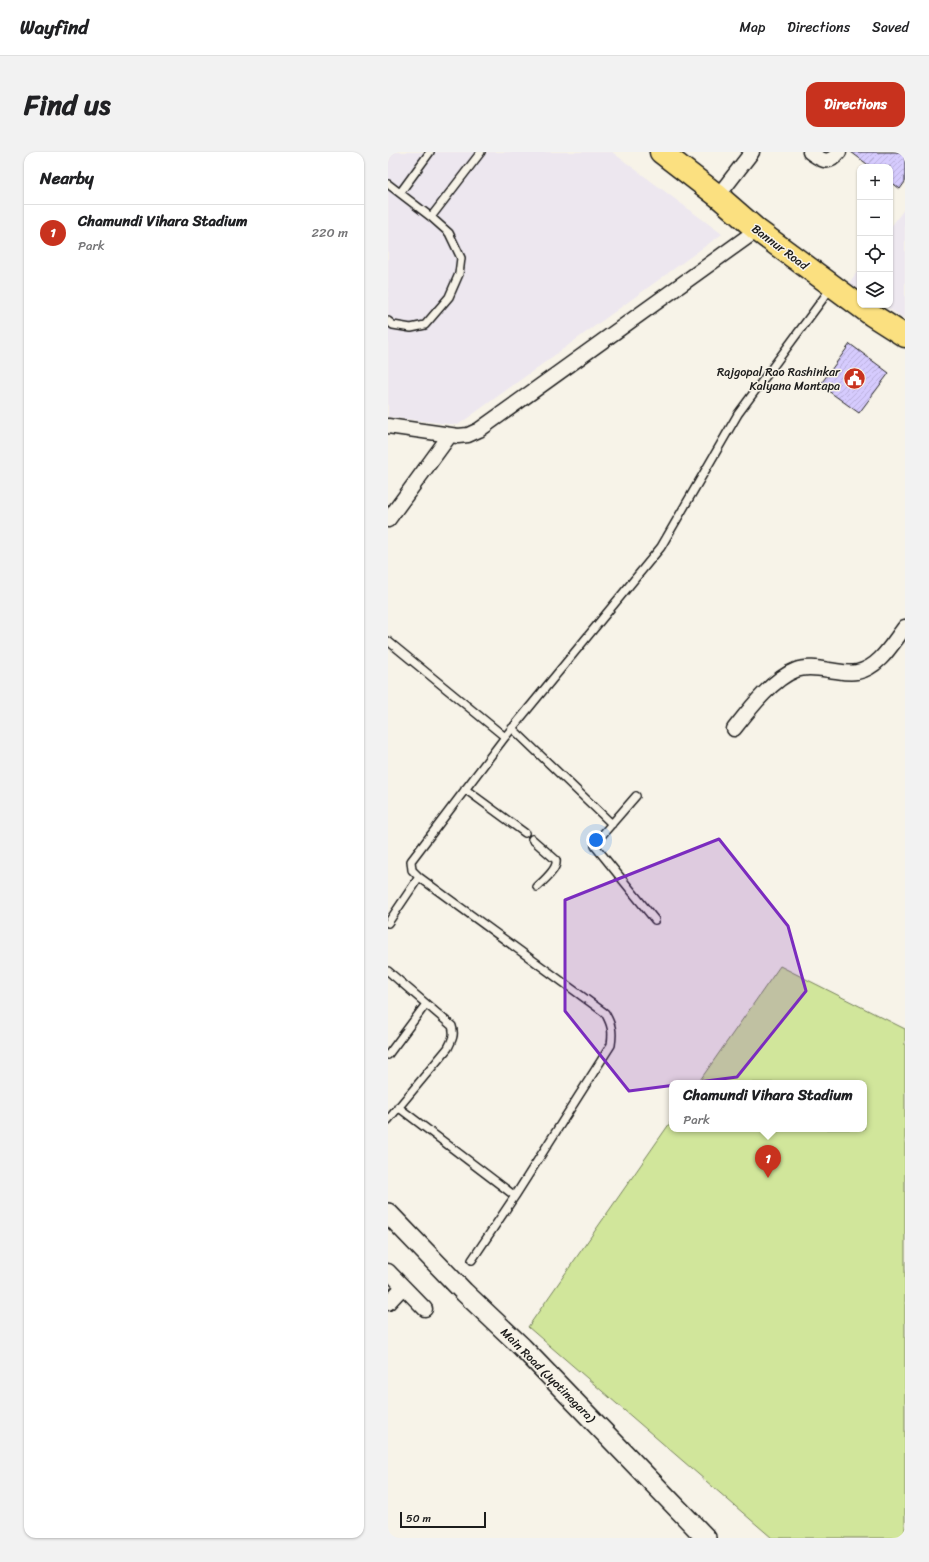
<!DOCTYPE html>
<meta charset="utf-8">
<style>
:root{--surface:#fff;--page:#f2f2f2;--text:#202124;--muted:#757577;--line:#e0e0e0;--accent:#c8321e}
body{margin:0;font-family:Sriracha,sans-serif;background:var(--page);color:var(--text)}
.controls{position:absolute;right:12px;top:12px;display:grid;overflow:hidden;border-radius:8px;box-shadow:0 1px 3px #0004}
.controls button{width:36px;height:36px;display:grid;place-items:center;padding:0;border:0;border-bottom:1px solid var(--line);background:var(--surface);color:var(--text);font:20px sans-serif}
.scale{position:absolute;left:12px;bottom:10px;width:86px;box-sizing:border-box;padding-left:4px;border:2px solid #1c1c1c;border-top:0;font-size:11px;line-height:14px;white-space:nowrap;color:#1c1c1c;-webkit-text-stroke:3px #f7f3e8;paint-order:stroke}
.you{position:absolute;left:208px;top:688px;width:14px;height:14px;margin:-10px;border:3px solid #fff;border-radius:50%;background:#1a73e8;box-shadow:0 0 0 6px #1a73e833}
.badge{display:grid;place-items:center;width:26px;height:26px;border-radius:50%;background:var(--accent);color:#fff;font-size:13px;font-weight:700}
.pin{position:absolute;translate:-50% -33px;filter:drop-shadow(0 1px 2px #0008)}
.pin::after{content:'';position:absolute;top:21px;width:14px;height:12px;background:inherit;clip-path:polygon(0 0,100% 0,50% 100%)}
.popup{position:absolute;left:281px;top:928px;width:198px;height:52px;box-sizing:border-box;display:grid;place-content:center;border-radius:8px;background:var(--surface);filter:drop-shadow(0 1px 3px #0005);font-size:13px;white-space:nowrap;color:var(--muted)}
.popup b{font-size:15px;color:var(--text)}
.popup::after{content:'';position:absolute;left:50%;top:100%;margin-left:-8px;border:8px solid transparent;border-top-color:var(--surface)}
.list{margin:0;padding:0;list-style:none}
h2{display:flex;justify-content:space-between;align-items:center;height:52px;margin:0;padding:0 16px;font-size:17px}
h2 small{font-size:13px;font-weight:400;color:var(--muted)}
.list li{display:grid;grid-template-columns:26px 1fr auto;gap:12px;align-items:center;box-sizing:border-box;height:56px;padding:0 16px;border-top:1px solid var(--line)}
.list b{display:block;font-size:15px;white-space:nowrap}
.list p{margin:0;font-size:13px;white-space:nowrap;color:var(--muted)}
.list em{font-size:13px;font-style:normal;color:var(--muted)}
.icon{flex:none;width:22px;height:22px;fill:none;stroke:currentColor;stroke-width:2;stroke-linecap:round;stroke-linejoin:round}
.map{position:relative;flex:none;width:517px;height:1386px;overflow:hidden;border-radius:12px}
header{display:flex;align-items:center;gap:24px;box-sizing:border-box;height:56px;padding:0 20px;background:var(--surface);border-bottom:1px solid var(--line)}
header strong{font-size:19px}
nav{display:flex;gap:22px;margin-inline-start:auto;font-size:14px}
.intro{display:flex;align-items:center;justify-content:space-between;box-sizing:border-box;height:96px;padding:0 24px}
h1{margin:0;font-size:28px}
.button{padding:10px 18px;border-radius:12px;background:var(--accent);color:#fff;font-size:14px;font-weight:700}
main{display:flex;gap:24px;padding:0 24px}
aside{flex:1;background:var(--surface);border-radius:12px;box-shadow:0 1px 3px #0004}
.map>svg:first-child{display:block}
.built{fill:#ede7ef}
.park{fill:#d1e69b;stroke:#76815c}
.building{fill:url(#building-hatch);stroke:#1c1c1c}
.lines{fill:none;stroke-linecap:round;stroke-linejoin:round}
.lane-casing{stroke:#1c1c1c;stroke-width:10}
.street-casing{stroke:#1c1c1c;stroke-width:17}
.secondary-casing{stroke:#1c1c1c;stroke-width:22}
.primary-casing{stroke:#1c1c1c;stroke-width:25}
.lane{stroke:#f7f3e8;stroke-width:7}
.street{stroke:#f7f3e8;stroke-width:14}
.secondary{stroke:#f7f3e8;stroke-width:19}
.primary{stroke:#fbe080;stroke-width:22}
.marked{fill:#7b2cbf;fill-opacity:0.2;stroke:#7b2cbf;stroke-width:3;stroke-linejoin:round}
.labels{text-anchor:middle;stroke-width:3;stroke-linejoin:round;paint-order:stroke}
.street-label{font-size:12px;fill:#1c1c1c;stroke:#f7f3e8}
.poi-label{font-size:12px;fill:#1c1c1c;stroke:#f7f3e8;text-anchor:end}
</style>
<header>
<strong>Wayfind</strong>
<nav><a>Map</a><a>Directions</a><a>Saved</a></nav>
</header>
<div class="intro"><h1>Find us</h1><a class="button">Directions</a></div>
<main>
<aside>
<h2>Nearby<small></small></h2>
<ul class="list">
<li><span class="badge">1</span><div><b>Chamundi Vihara Stadium</b><p>Park</p></div><em>220 m</em></li>
</ul>
</aside>
<div class="map">
<svg width="517" height="1386" viewBox="0 0 517 1386">
<defs>
<pattern id="building-hatch" width="6" height="6" patternUnits="userSpaceOnUse"><rect width="6" height="6" fill="#d6cbfe"/><path d="M-1 1l2-2M0 6l6-6M5 7l2-2" fill="none" stroke="#b7aed9"/></pattern>
</defs>
<rect width="100%" height="100%" fill="#f7f3e8"/>
<filter id="ink" filterUnits="userSpaceOnUse"><feTurbulence type="fractalNoise" baseFrequency=".025" numOctaves="2"/><feDisplacementMap in="SourceGraphic" scale="8" xChannelSelector="R" yChannelSelector="G"/><feConvolveMatrix kernelMatrix="1 2 1 2 8 2 1 2 1" color-interpolation-filters="sRGB"/></filter>
<g filter="url(#ink)">
<path class="built" d="M0,0H224L334,82L70,273L0,265Z
M517,56V167L495,153H502V76Z
M472,116V138L461,131Z"/>
<path class="park" d="M392,814L517,877V1386H384L140,1175L284,968V977H476V931H310Z"/>
<path class="building" d="M463,0H517V30L512,37L502,29V15H483Z
M462,192L501,221L471,261L432,233Z"/>
<g class="lines">
<defs>
<path id="lane" d="M0,32L43,65L61,81L73,106L71,122L61,145L37,173L23,176L5,173L0,169
M12,41L42,0
M43,65L93,0
M0,489L117,585
M124,576L224,672
M77,637L137,681
M248,644L208,690L207,694L267,768
M144,687L168,708C170,717 155,729 149,735
M0,771L31,725
M0,819L64,874C67,883 64,888 60,896L0,968
M0,903L38,852
M10,955L127,1044
M84,1108L127,1044L223,893C225,880 224,873 217,861L31,725L24,718L23,709L117,585L273,395L350,262L443,136"/>
<path id="street" d="M422,0C434,8 440,14 451,0
M330,44L364,0
M0,274L70,284L80,283L91,278L369,78
M0,368L62,283
M346,577C361,558 384,527 408,518C418,514 430,516 441,518C450,519 460,522 469,520C491,516 504,492 517,475
M0,1119L37,1157
M0,1151L15,1135"/>
<path id="secondary" d="M0,1061L76,1140L134,1195L318,1386"/>
<path id="primary" d="M273,0L330,44L369,78L484,163L517,184"/>
</defs>
<use href="#lane" class="lane-casing"/>
<use href="#street" class="street-casing"/>
<use href="#secondary" class="secondary-casing"/>
<use href="#primary" class="primary-casing"/>
<use href="#lane" class="lane"/>
<use href="#street" class="street"/>
<use href="#secondary" class="secondary"/>
<use href="#primary" class="primary"/>
</g>
</g>
<path class="marked" d="M331,687L400,774L418,839L349,925L241,939L177,859V748Z"/>
<defs>
<symbol id="civic-disc" viewBox="-11 -11 22 22"><circle r="9.5" fill="#c8321e" stroke="#f7f3e8"/><path d="M-.6-6.5H3V-4.5H.6V-3L4-1V1h2V6H-6V1h2V-1L-.6-3ZM-1.2 2.5V6h2.4V2.5Z" fill="#fff"/></symbol>
</defs>
<g fill-rule="evenodd">
<use href="#civic-disc" x="454" y="214" width="25" height="25"/>
</g>
<g class="labels">
<g class="street-label">
<text transform="translate(392 95) rotate(37)" y="4">Bannur Road</text>
<text transform="translate(160 1223) rotate(45)" y="4">Main Road (Jyotinagara)</text>
</g>
<g class="poi-label">
<text x="452" y="224">Rajgopal Rao Rashinkar<tspan x="452" dy="14">Kalyana Mantapa</tspan></text>
</g>
</g>
</svg>
<div class="controls">
<button>+</button>
<button>−</button>
<button><svg class="icon" aria-label="locate" viewBox="0 0 24 24"><circle cx="12" cy="12" r="6"/><path d="M12 2v4M12 18v4M2 12h4M18 12h4"/></svg></button>
<button><svg class="icon" aria-label="layers" viewBox="0 0 24 24"><path d="M12 4l9 5-9 5-9-5zM3 14l9 5 9-5"/></svg></button>
</div>
<div class="scale">50 m</div>
<div class="you"></div>
<div class="pin badge" style="left:380px;top:1026px">1</div>
<div class="popup"><b>Chamundi Vihara Stadium</b>Park</div>
</div>
</main>
